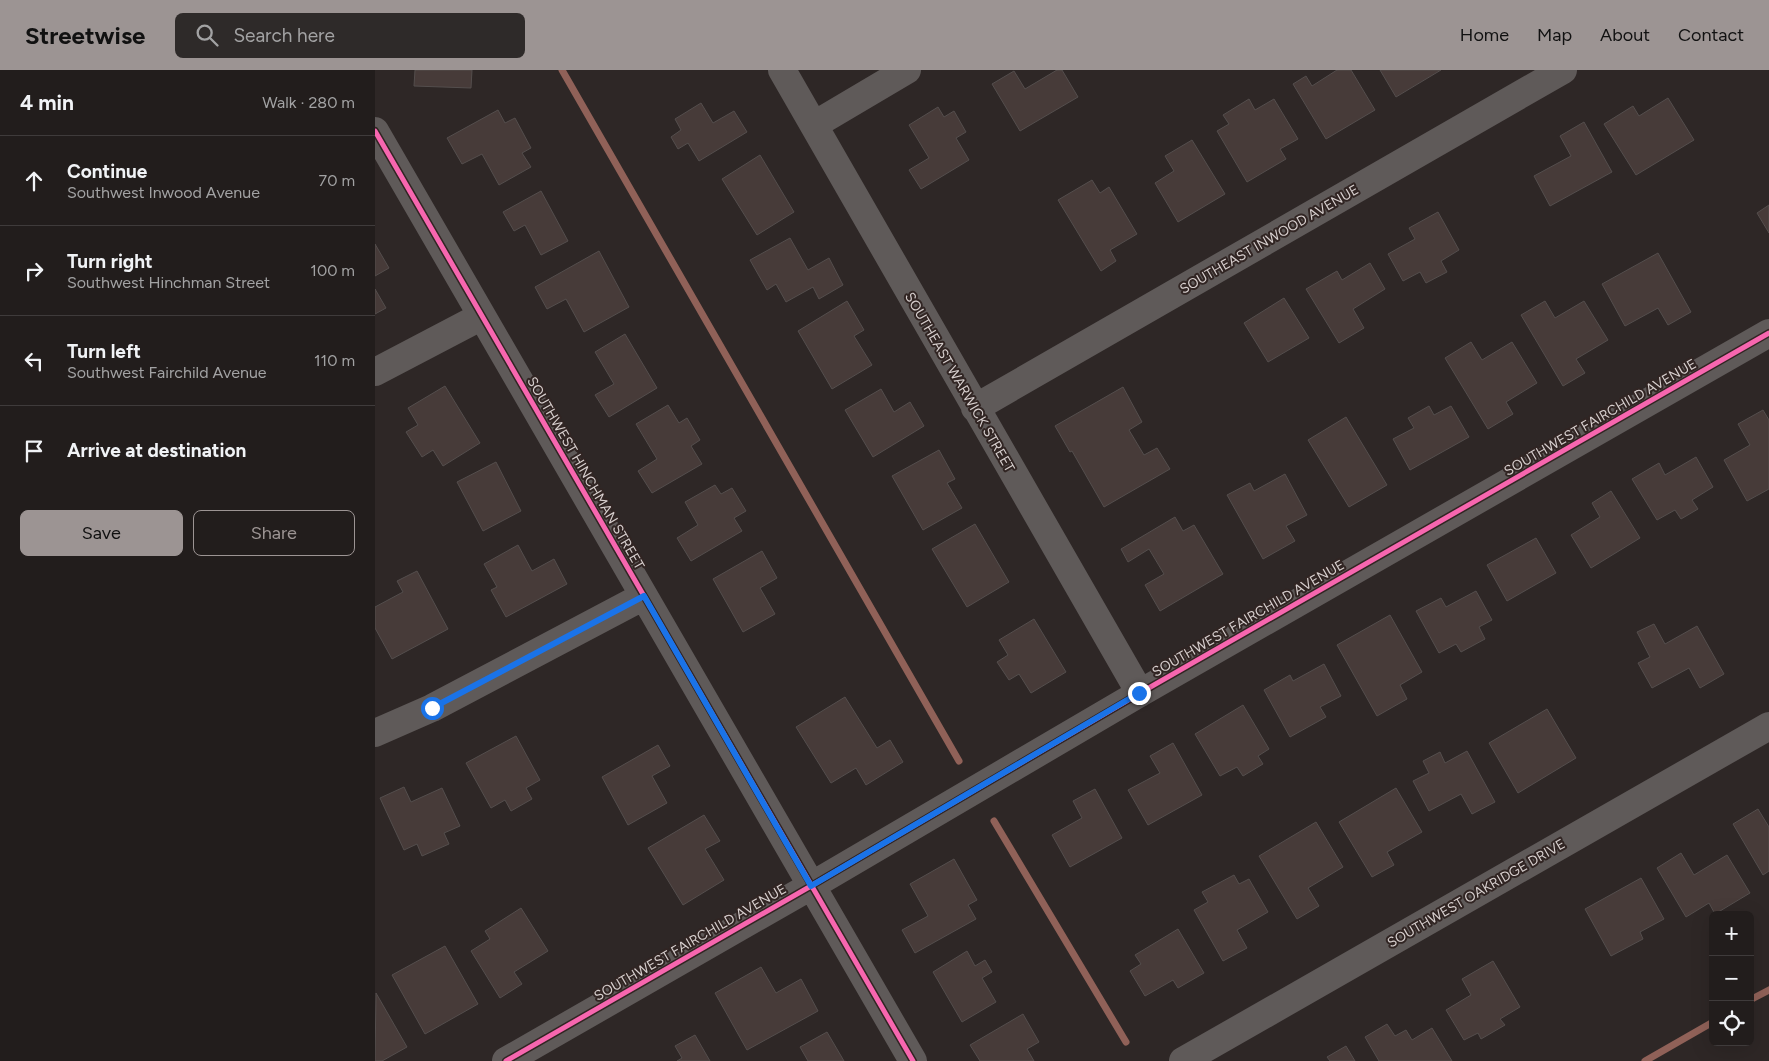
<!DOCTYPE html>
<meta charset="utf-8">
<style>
:root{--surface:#221d1c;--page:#2e2a29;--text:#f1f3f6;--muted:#a2a2a3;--line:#3f3b3b;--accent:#9c9493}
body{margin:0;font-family:Figtree,sans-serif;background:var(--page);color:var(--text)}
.controls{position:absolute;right:15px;bottom:15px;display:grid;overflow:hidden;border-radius:8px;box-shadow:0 5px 20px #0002}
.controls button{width:45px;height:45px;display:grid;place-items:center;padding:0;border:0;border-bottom:1px solid var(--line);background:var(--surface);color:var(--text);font:25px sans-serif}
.stop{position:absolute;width:15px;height:15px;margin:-11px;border:4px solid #1a73e8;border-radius:50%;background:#fff}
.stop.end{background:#1a73e8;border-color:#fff;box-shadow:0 1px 5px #0008}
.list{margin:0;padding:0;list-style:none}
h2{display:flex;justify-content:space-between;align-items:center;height:65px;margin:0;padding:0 20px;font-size:21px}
h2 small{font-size:16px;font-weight:400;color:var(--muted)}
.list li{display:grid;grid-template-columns:32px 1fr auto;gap:15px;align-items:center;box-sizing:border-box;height:90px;padding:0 20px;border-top:1px solid var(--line)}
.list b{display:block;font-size:19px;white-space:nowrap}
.list p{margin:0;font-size:16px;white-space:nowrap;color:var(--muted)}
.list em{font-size:16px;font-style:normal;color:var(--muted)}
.actions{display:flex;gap:10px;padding:15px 20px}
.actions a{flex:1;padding:11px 0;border:1px solid var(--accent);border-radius:8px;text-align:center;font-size:18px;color:var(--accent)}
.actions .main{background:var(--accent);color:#111}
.icon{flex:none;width:28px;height:28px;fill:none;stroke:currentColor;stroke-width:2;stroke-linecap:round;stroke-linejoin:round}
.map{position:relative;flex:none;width:1394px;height:991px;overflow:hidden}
header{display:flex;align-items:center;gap:30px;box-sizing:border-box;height:70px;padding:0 25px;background:var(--accent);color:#111}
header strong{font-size:24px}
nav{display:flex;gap:28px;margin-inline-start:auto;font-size:18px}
.search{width:350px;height:45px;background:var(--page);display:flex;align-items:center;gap:12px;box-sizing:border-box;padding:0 18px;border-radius:8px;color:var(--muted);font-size:19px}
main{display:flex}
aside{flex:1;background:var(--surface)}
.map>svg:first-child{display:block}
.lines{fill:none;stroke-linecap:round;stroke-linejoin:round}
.stream{stroke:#906158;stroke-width:7}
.building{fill:#473b39;stroke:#544e4d}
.minor{stroke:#5f5a59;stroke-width:28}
.tertiary{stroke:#5f5a59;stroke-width:28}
.cycleway-casing{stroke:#312523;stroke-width:8}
.cycleway{stroke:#f766af;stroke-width:5}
.route{stroke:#1a73e8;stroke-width:6}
.labels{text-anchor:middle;stroke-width:4;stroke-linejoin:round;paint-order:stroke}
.street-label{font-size:14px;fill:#d7cfce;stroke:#312523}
</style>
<header>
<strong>Streetwise</strong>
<div class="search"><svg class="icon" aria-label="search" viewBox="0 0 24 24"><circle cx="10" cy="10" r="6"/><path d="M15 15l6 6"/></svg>Search here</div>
<nav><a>Home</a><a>Map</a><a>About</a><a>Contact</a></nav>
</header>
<main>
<aside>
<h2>4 min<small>Walk · 280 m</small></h2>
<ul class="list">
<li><svg class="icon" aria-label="ahead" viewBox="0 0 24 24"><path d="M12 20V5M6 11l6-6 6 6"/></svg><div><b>Continue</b><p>Southwest Inwood Avenue</p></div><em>70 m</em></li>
<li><svg class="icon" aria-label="right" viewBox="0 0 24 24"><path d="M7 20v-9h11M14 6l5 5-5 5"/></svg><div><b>Turn right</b><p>Southwest Hinchman Street</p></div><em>100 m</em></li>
<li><svg class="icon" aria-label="left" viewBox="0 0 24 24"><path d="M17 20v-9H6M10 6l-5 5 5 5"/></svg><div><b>Turn left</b><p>Southwest Fairchild Avenue</p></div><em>110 m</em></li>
<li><svg class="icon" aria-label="arrive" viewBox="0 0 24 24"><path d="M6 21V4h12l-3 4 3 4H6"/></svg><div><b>Arrive at destination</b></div></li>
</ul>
<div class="actions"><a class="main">Save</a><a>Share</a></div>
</aside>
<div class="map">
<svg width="1394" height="991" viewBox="0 0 1394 991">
<rect width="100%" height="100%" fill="#2e2726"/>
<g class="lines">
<path class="stream" d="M187,0L584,691
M619,751L751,972
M1375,930L1394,920
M1270,991L1338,952"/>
</g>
<path class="building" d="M40,0H97L96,18L39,16Z
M682,0H687L703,27L645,61L617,14L639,1L650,19Z
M962,0H976L1000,40L951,69L918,14L931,6L937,16Z
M1005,0H1066L1021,27Z
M1293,28L1319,70L1261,105L1229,54L1258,36L1264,46Z
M874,29L880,40L899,29L923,69L905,79L911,89L872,112L842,61L854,54L848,45Z
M326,33L338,53L359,41L372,62L324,91L313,73L303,79L296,67L306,60L300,49Z
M563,37L569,47L579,41L591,62L581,68L594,90L546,119L534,100L554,88L534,55Z
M123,40L130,53L140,48L156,78L147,83L156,97L124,115L107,84L87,94L72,68Z
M1209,52L1237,102L1175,136L1159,106L1196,86L1185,66Z
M817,70L850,124L803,152L780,113L799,101L790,86Z
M385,85L419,142L382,165L347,109Z
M717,110L725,123L734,117L762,164L735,180L741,191L726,201L683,130Z
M166,121L193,171L166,185L150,155L139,161L128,142Z
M1394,135V163L1382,143Z
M1063,142L1084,180L1066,191L1072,202L1051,213L1045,202L1028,211L1013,184L1040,169L1034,158Z
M415,168L433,200L454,188L468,215L444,229L438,217L411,232L401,214L392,220L375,190Z
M0,174L14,198L0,206Z
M224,181L254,237L209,262L191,229L172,239L160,217Z
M1283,183L1316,242L1293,255L1283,238L1250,256L1227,214Z
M995,193L1010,219L978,239L989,258L964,273L931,219L962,201L967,210Z
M0,219L11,238L0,244Z
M909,228L934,268L893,292L869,253Z
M472,231L489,260L479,266L497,295L457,319L423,261Z
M1170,231L1180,248L1209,231L1233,270L1201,289L1210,303L1188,316L1146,245Z
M250,264L282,318L234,347L220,325L239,314L220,282Z
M1096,272L1107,290L1137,272L1162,313L1131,332L1138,344L1113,359L1070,288Z
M70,316L105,373L68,396L58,380L47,387L31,362L43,355L33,338Z
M748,317L767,352L754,360L769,385L782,378L795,399L729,437L697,381L695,382L680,356Z
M506,319L519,342L535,332L549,356L498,387L470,340Z
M293,335L304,353L312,348L325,370L316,376L327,394L277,423L263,401L282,389L261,354Z
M1054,336L1059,345L1076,336L1094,367L1035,400L1018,369L1039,358L1033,348Z
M1388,340L1394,350V419L1372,431L1349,390L1375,375L1363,354Z
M971,347L1012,415L974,437L933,370Z
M564,380L580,409L572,413L587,438L548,460L517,406Z
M1321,387L1338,417L1317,430L1323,439L1306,449L1300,440L1282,450L1257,409L1284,393L1290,405Z
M121,392L146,441L108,461L82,412Z
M910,404L932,445L911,456L920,471L888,489L852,425L875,413L879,421Z
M340,415L346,424L357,418L371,441L359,448L367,461L316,491L302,468L323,455L310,432Z
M1236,421L1265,468L1216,498L1196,465L1225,447L1217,433Z
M800,447L808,461L819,455L848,504L785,541L770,515L789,504L774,479L753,492L746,479Z
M600,454L634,512L592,537L557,479Z
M1161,468L1181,503L1132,531L1112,495Z
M143,475L157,501L179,489L192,514L131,547L116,520L122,517L109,494Z
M387,481L402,508L385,518L400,544L368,562L338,509Z
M42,501L73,559L17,589L0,558V537L28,522L22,511Z
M1101,521L1117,550L1104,557L1110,569L1086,582L1081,574L1064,583L1041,541L1066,528L1071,537Z
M1015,545L1047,602L1025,615L1032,629L1002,646L962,575Z
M659,549L691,602L656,623L644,604L634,610L622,592L633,585L624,570Z
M1279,554L1290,574L1322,556L1349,604L1325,618L1314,598L1277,618L1263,593L1275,587L1262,562Z
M949,594L966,626L945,637L951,647L915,667L889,620L915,605L918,611Z
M470,627L502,678L515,670L528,692L491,715L481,698L456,713L421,657Z
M868,635L894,679L883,686L888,694L868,706L862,697L845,706L820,664Z
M1172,639L1201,688L1143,723L1114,673Z
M141,666L165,710L151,718L157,729L136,741L130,730L116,738L91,693Z
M798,673L827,725L773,755L753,720L785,703L775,686Z
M283,675L295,696L277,706L292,733L253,755L227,707Z
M1092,681L1120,732L1097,744L1086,724L1054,741L1038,711L1054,703L1048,691L1065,682L1070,693Z
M29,717L36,732L67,718L85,756L69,763L74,774L47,786L42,774L29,780L5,728Z
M1021,718L1047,762L1012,782L1019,795L997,807L964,752Z
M720,719L747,768L695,797L677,765L707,748L698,731Z
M1383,739L1394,757V801L1388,805L1358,754Z
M329,745L345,771L330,779L349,810L308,835L273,778Z
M941,752L968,797L933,818L944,836L922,849L884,786Z
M1306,783L1319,805L1352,785L1375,823L1340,844L1334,833L1311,847L1282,798Z
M579,789L602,830L593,835L601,849L540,883L527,860L553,846L535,814Z
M859,805L864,814L874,809L893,842L862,860L872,878L848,891L819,840L833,832L827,822Z
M1266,808L1289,849L1265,862L1268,869L1236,886L1210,839Z
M146,838L173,881L139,902L147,914L125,928L96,881L115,869L110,861Z
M803,859L829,903L803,918L798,910L770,926L755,901L766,894L760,885Z
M70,876L103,934L50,964L17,905Z
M592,881L600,896L610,890L617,902L607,908L621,932L587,952L558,902Z
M1118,891L1145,937L1125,949L1130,955L1106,969L1103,963L1089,970L1071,940L1096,925L1087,909Z
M386,897L401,923L426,909L443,941L372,980L340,923Z
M1,923L32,977L7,991H0Z
M648,944L664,972L652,979L659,991H605L595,975Z
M1012,954L1020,966L1031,960L1037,970L1057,958L1077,991H1004L990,967Z
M452,962L469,991H433L425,977Z
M320,965L335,991H302L307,988L300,976Z
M971,976L980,991H955L952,987Z"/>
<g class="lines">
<path class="minor" d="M407,0L765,623
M439,55L532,0
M0,61L538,991
M0,302L107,246
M600,338L1188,0
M0,663L57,638L269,526
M131,991L436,816L765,623L1394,263"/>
<path class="tertiary" d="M808,991L1394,656"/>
<defs>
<path id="cycleway" d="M0,61L538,991
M131,991L436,816L765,623L1394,263"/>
</defs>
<use href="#cycleway" class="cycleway-casing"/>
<use href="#cycleway" class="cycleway"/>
</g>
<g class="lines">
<path class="route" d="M57,638L269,526L436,816L764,623"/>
</g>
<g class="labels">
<g class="street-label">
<text transform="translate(894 169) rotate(-30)" y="5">SOUTHEAST INWOOD AVENUE</text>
<text transform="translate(585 312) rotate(60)" y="5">SOUTHEAST WARWICK STREET</text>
<text transform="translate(1225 347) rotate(-30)" y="5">SOUTHWEST FAIRCHILD AVENUE</text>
<text transform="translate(211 403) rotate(60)" y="5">SOUTHWEST HINCHMAN STREET</text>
<text transform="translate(873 548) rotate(-30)" y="5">SOUTHWEST FAIRCHILD AVENUE</text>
<text transform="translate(1101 823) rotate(-30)" y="5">SOUTHWEST OAKRIDGE DRIVE</text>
<text transform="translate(315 872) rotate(-30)" y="5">SOUTHWEST FAIRCHILD AVENUE</text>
</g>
</g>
</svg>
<div class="controls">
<button>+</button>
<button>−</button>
<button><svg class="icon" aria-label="locate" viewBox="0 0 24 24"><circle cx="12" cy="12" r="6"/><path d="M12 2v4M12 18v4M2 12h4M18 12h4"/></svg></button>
</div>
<div class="stop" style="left:57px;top:638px"></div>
<div class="stop end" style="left:764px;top:623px"></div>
</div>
</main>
